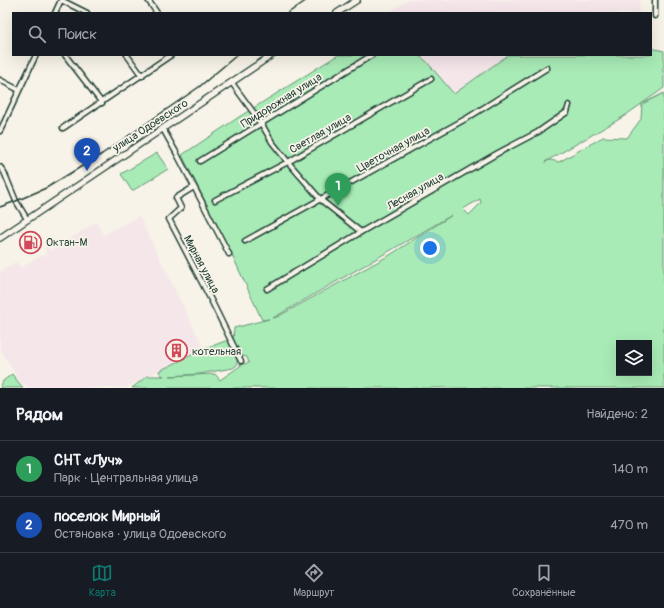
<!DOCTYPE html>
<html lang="ru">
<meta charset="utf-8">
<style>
:root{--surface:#171b24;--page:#20242c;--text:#f1f3f6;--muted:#9ea1a6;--line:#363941;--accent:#0f766e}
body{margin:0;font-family:Pangolin,sans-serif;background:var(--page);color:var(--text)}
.controls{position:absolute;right:12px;bottom:12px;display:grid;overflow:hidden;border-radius:0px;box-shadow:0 4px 16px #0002}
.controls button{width:36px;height:36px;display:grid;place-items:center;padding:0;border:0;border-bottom:1px solid var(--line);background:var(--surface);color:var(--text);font:20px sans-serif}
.you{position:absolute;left:430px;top:248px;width:14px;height:14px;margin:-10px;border:3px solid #fff;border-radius:50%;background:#1a73e8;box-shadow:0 0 0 6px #1a73e833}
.badge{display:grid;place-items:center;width:26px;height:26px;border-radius:50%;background:var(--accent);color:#fff;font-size:13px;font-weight:700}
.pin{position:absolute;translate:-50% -33px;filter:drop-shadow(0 1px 2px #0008)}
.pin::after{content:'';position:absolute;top:21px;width:14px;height:12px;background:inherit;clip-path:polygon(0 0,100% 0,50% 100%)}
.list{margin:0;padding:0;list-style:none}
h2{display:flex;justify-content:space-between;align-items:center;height:52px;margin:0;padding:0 16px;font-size:17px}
h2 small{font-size:13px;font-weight:400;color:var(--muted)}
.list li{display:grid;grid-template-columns:26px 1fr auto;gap:12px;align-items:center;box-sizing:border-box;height:56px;padding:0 16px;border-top:1px solid var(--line)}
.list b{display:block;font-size:15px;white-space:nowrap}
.list p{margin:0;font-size:13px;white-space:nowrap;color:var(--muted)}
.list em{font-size:13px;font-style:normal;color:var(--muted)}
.icon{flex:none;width:22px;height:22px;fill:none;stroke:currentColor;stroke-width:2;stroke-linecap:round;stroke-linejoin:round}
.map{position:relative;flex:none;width:664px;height:388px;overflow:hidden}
.search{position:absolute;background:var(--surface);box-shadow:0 4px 16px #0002;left:12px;right:12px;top:12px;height:44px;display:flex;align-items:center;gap:10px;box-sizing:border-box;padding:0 14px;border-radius:0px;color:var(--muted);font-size:15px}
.sheet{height:164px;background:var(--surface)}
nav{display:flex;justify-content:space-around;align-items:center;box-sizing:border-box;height:56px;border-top:1px solid var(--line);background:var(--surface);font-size:11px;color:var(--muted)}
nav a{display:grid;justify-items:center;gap:2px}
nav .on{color:var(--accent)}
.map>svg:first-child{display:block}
.built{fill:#f5e6ea}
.green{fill:#a8ebb6;stroke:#649475;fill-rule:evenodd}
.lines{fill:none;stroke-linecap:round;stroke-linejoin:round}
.minor-casing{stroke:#1f3d34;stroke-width:7}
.tertiary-casing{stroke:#1f3d34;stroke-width:8}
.minor{stroke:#f7f3e8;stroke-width:4}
.tertiary{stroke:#f7f3e8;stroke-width:5.5}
.rail{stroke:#1f3d34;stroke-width:1.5}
.labels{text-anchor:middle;stroke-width:3.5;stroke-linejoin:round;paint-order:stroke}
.street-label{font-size:11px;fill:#1f3d34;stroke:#f7f3e8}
.poi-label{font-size:11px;fill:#1f3d34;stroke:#f7f3e8;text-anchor:start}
</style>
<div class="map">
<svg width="664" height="388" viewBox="0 0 664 388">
<rect width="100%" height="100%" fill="#f7f3e8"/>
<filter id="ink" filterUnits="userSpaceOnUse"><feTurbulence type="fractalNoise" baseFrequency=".025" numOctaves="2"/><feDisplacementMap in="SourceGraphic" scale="8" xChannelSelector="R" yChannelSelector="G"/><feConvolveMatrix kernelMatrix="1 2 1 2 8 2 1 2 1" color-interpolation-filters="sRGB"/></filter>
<g filter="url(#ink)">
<path class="built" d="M409,0H640L639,13H388Z
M418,55H508L454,94L426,61Z
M139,216L204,349L129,386L127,388H27L26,384L22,385L0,349V272L16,262L21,268L38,257L46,255L45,245L50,251L96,222L103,235Z"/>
<path class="green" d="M651,48L664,51V67L662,70L664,71V88L623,117L545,162L550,160L559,162L603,137L627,138L641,119L642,104L664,93V388H132L147,376H164L161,375L159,371L204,349L228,340L237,360V365L233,368L199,374L170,376L215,374L220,380L243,364L249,363L247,357L239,355L233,341L234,328L269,319L262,320L233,257L182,155L239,117L338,55H418L426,61L454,94L508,55H651ZM480,199L481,203L469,215L463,209ZM452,215L390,255L277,317L273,318ZM619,343H649V373H619Z
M157,153L168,169L132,191L121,174Z
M12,374L23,388H0L3,381Z"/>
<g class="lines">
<defs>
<path id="minor" d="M148,0L157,13
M55,13L61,0L87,13
M655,16V0
M65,55L102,103
M127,55L142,76
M0,80L19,90
M232,83L261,123L272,142L288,162L321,200L361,232
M63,128L171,55
M163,129L177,154L229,254
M0,131L36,55
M200,161L372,55
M0,167L4,172L16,201L27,219
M194,187L176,198L181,208L169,219L212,302L241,361
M215,200L288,162L431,79
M245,241L469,117L547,68
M267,289L361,232L498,153L538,132L567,112L569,105"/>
<path id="tertiary" d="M337,13L357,0
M0,238L272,55"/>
</defs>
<use href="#minor" class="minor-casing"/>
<use href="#tertiary" class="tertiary-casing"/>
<use href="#minor" class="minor"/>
<use href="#tertiary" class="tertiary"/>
<path class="rail" d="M288,13L307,0
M0,207L16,201L46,188L102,154L199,87L237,55"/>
</g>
</g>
<defs>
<symbol id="fuel-ring" viewBox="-11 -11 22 22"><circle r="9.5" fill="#f7f3e8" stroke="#d1495b" stroke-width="1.5"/><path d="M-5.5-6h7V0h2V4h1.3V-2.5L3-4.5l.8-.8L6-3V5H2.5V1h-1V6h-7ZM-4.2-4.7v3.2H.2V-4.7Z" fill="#d1495b"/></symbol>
<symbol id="building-ring" viewBox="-11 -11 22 22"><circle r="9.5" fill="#f7f3e8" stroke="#d1495b" stroke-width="1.5"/><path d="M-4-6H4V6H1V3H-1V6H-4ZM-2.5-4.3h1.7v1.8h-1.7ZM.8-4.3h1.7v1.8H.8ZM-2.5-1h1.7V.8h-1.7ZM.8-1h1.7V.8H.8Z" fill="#d1495b"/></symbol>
</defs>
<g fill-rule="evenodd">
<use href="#fuel-ring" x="18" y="230" width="25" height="25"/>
<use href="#building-ring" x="164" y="338" width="25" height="25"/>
</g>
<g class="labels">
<g class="street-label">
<text transform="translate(281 100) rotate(-32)" y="4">Придорожная улица</text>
<text transform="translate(150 125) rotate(-33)" y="4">улица Одоевского</text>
<text transform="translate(320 133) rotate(-30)" y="4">Светлая улица</text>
<text transform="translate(393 149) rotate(-29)" y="4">Цветочная улица</text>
<text transform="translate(415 191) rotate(-30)" y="4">Лесная улица</text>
<text transform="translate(202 264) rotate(62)" y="4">Мирная улица</text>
</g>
<g class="poi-label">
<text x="46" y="246">Октан-М</text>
<text x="192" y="355">котельная</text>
</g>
</g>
</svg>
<div class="controls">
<button><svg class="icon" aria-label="layers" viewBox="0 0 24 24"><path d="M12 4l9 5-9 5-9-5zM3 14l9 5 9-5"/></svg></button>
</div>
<div class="you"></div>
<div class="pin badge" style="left:338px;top:206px;background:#2e9e5b">1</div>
<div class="pin badge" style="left:87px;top:171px;background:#1a4fb4">2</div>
<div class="search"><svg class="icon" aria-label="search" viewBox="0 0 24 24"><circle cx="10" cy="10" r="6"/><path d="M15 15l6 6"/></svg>Поиск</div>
</div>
<section class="sheet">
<h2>Рядом<small>Найдено: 2</small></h2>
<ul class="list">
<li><span class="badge" style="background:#2e9e5b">1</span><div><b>СНТ «Луч»</b><p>Парк · Центральная улица</p></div><em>140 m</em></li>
<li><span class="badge" style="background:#1a4fb4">2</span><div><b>поселок Мирный</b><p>Остановка · улица Одоевского</p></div><em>470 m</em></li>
</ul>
</section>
<nav>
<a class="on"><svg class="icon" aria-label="map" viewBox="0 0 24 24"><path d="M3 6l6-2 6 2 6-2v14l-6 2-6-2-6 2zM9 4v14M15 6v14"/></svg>Карта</a>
<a><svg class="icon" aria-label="directions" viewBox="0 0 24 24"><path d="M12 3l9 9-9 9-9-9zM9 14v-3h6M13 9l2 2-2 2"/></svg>Маршрут</a>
<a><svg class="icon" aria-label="saved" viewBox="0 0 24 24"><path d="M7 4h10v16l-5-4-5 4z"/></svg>Сохранённые</a>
</nav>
